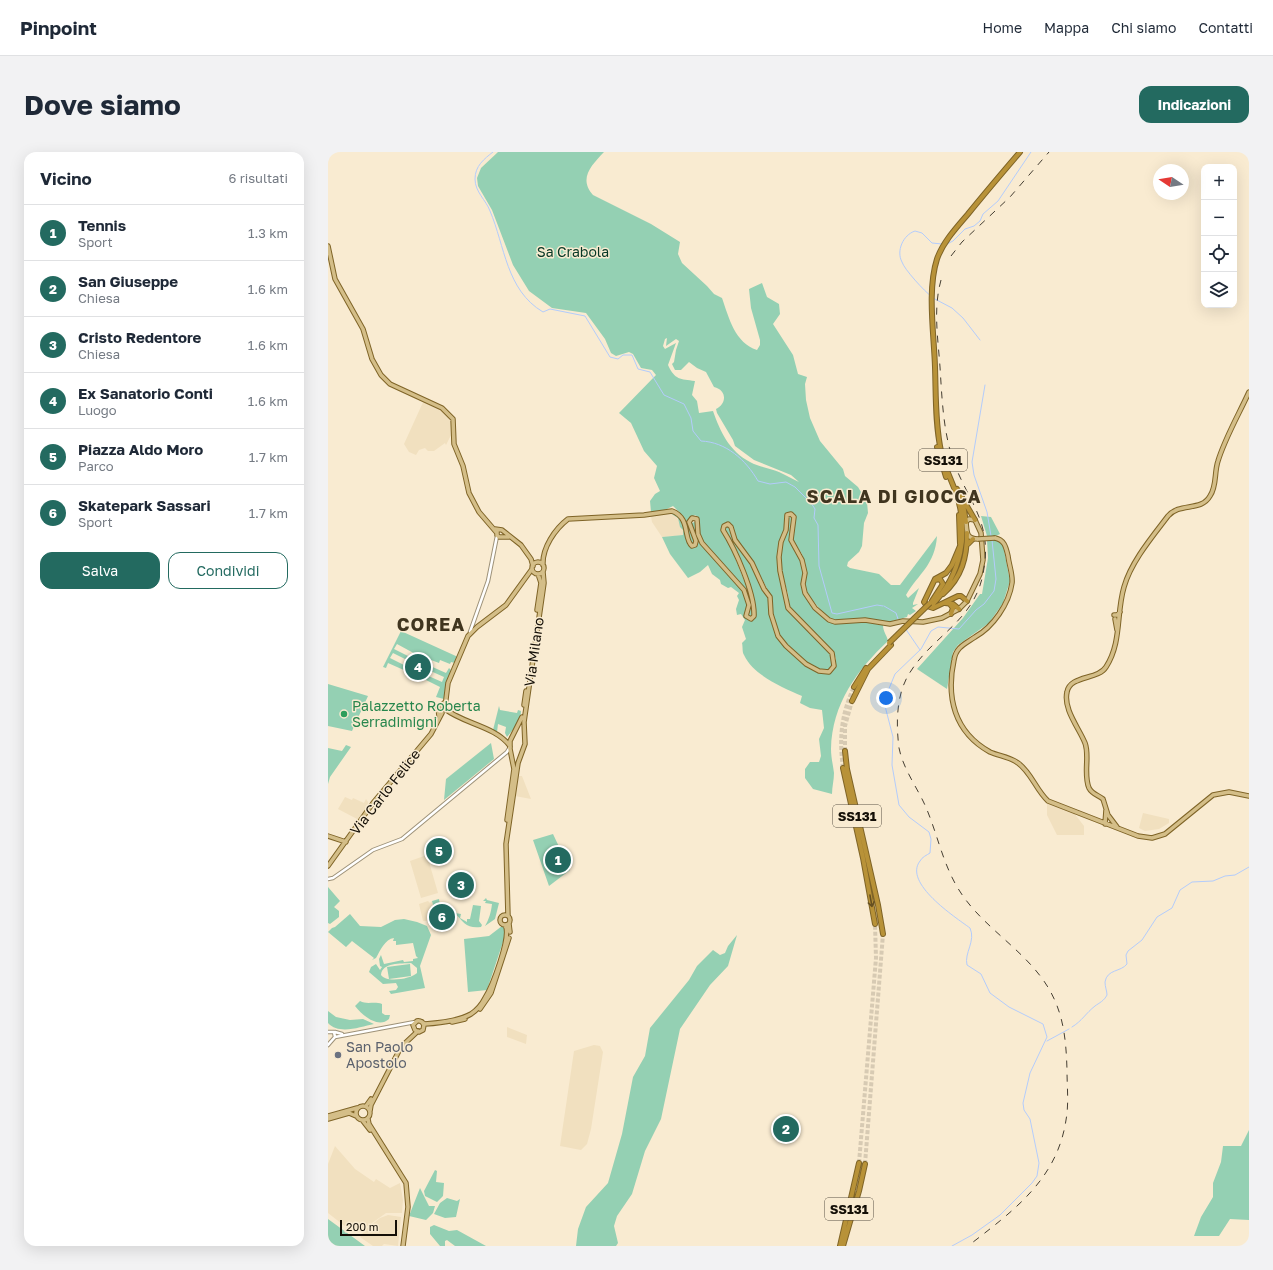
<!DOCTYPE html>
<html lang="it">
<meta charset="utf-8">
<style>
:root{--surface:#fff;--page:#f2f2f3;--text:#1f2937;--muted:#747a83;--line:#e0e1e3;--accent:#236a60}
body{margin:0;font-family:"Golos Text",sans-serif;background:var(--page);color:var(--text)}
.controls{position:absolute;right:12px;top:12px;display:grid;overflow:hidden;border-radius:8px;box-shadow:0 4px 16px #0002}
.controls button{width:36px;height:36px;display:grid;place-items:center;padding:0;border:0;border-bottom:1px solid var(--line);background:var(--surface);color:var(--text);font:20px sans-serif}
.compass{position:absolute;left:825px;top:12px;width:36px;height:36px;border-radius:50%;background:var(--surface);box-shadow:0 4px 16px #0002;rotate:282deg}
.scale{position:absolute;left:12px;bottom:10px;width:57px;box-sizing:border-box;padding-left:4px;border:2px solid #140f07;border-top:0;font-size:11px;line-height:14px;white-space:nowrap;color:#140f07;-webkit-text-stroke:3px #f9ebd1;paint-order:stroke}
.you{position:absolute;left:558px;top:546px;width:14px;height:14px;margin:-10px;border:3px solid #fff;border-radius:50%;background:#1a73e8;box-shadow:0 0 0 6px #1a73e833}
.badge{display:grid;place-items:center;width:26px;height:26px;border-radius:50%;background:var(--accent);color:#fff;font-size:13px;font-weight:700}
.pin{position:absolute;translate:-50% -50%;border:2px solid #fff;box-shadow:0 1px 4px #0006}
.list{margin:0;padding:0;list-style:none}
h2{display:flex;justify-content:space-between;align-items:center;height:52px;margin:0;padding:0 16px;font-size:17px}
h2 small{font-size:13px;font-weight:400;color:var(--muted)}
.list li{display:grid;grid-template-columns:26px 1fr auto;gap:12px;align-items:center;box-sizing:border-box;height:56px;padding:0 16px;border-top:1px solid var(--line)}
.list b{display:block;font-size:15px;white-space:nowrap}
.list p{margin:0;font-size:13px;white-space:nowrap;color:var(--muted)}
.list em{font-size:13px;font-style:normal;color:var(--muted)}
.actions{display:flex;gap:8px;padding:12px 16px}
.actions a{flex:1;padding:9px 0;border:1px solid var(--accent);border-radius:12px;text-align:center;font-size:14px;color:var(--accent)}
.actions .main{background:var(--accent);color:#fff}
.icon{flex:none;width:22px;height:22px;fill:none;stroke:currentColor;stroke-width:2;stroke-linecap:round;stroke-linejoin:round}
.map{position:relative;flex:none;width:921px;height:1094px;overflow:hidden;border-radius:12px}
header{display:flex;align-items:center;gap:24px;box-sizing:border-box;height:56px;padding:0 20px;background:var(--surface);border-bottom:1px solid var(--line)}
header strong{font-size:19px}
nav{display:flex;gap:22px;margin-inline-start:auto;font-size:14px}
.intro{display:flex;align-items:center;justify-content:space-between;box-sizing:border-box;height:96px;padding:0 24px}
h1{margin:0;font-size:28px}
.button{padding:10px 18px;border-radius:12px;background:var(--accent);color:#fff;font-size:14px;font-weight:700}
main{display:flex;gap:24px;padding:0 24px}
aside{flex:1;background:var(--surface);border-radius:12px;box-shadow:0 4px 16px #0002}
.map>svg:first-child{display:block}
.built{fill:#f1e0bf}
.green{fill:#94d0b3;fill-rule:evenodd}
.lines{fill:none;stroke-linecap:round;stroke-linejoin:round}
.stream{stroke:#b3ccfc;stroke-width:1}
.highway-tunnel{stroke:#d7cab3;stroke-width:4;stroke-dasharray:4 2;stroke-linecap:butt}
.minor-casing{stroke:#9e9279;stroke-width:4.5}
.major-casing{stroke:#7f6427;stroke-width:5.5}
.highway-casing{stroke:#7f6427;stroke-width:6}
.minor{stroke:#fff;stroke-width:2.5}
.major{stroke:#d4be88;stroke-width:3.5}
.highway{stroke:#b89238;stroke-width:4}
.rail{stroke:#453e32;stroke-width:1;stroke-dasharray:7 7;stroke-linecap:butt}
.major-bridge-casing{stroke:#7f6427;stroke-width:5.5;stroke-linecap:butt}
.highway-bridge-casing{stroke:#7f6427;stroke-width:6;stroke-linecap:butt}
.major-bridge{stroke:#d4be88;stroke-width:3.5}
.highway-bridge{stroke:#b89238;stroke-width:4}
.oneway{stroke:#665020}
.leisure-dot{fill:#2e9e5b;stroke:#f9ebd1;stroke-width:1.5}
.worship-dot{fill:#6b7280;stroke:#f9ebd1;stroke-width:1.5}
.labels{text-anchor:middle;stroke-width:3;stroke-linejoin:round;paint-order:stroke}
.shield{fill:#f9ebd1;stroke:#595144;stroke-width:1}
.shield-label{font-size:13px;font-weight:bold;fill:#140f07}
.park-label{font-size:14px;fill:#073826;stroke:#f9ebd1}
.street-label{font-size:14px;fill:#140f07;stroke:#f9ebd1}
.leisure-label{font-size:14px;fill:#27864d;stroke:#f9ebd1;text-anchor:start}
.worship-label{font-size:14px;fill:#5b616d;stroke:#f9ebd1;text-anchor:start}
.district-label{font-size:18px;font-weight:bold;letter-spacing:1px;fill:#40351f;stroke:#f9ebd1}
</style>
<header>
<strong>Pinpoint</strong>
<nav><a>Home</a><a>Mappa</a><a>Chi siamo</a><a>Contatti</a></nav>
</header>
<div class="intro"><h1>Dove siamo</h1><a class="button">Indicazioni</a></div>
<main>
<aside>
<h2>Vicino<small>6 risultati</small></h2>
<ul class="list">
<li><span class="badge">1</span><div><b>Tennis</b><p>Sport</p></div><em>1.3 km</em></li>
<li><span class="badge">2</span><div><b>San Giuseppe</b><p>Chiesa</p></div><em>1.6 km</em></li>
<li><span class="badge">3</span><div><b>Cristo Redentore</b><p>Chiesa</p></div><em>1.6 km</em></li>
<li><span class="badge">4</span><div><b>Ex Sanatorio Conti</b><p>Luogo</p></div><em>1.6 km</em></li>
<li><span class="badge">5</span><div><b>Piazza Aldo Moro</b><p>Parco</p></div><em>1.7 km</em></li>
<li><span class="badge">6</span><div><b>Skatepark Sassari</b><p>Sport</p></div><em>1.7 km</em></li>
</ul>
<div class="actions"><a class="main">Salva</a><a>Condividi</a></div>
</aside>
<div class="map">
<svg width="921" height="1094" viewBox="0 0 921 1094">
<rect width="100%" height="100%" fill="#f9ebd1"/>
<path class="built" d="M96,248L113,257L121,264L124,269V281L118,293L117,291L106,299H100L97,296L91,298L88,303L81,300L76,292Z
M342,361L350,363L358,383L334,385L324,370L323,364Z
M190,624H194L203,647L187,644Z
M17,645L24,648L25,646L36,651L38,647L40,650V654L31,668L10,657Z
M719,650L746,661L756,674V683H729L719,663Z
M815,661L841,667V671L831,677L817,679L811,676Z
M99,703L110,741L93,746L82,709Z
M100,749L102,751L104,749L109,769H95L91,752Z
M179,875L199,883L198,892L179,885Z
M266,893L272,894L275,900L263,977L259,992L253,998L232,994L246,899Z
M7,994L27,1017L46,1030L48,1027L62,1036L72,1031L75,1048L74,1061H58L40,1074L23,1079L0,1061V1012Z
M60,1063L73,1065L70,1094L56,1092L54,1094H45L32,1085L37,1078L52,1066Z"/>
<path class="green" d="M170,0H276C264,13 250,26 265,43L323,72L352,90L350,102L354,111L379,134L386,142L394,146C401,166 407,191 429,198L432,193V188L423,156L421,137L434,131L439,145L451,152L452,162L445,172L465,203L470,222L479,225L477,232L478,248L482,266L492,289L515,317L517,324L530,335L539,350L540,361L536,371L534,394L531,400L520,410L519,414L522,416L551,422L563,433H572L609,384C607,413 591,421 578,443L580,446L591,436L585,451V453L590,452L584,456L588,459L582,463L580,462L579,465L561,470L528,466L514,469L503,467L498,464L479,442L476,434L477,413L474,402L464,387L467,363L464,360H459L456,366L457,376L450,397L458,456L503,502L505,513L503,517L492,518L478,510L460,495L451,483L445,462L444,446L426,412L407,387L403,371L399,370L395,373L394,378L399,386L422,443L425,452L424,464L422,465L419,463L423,451L416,435L375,390L371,380L370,365L367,363L361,367L367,390L364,393L361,390C361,375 356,364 345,354L335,359L323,360L322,349L327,342L332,339L326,326L329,314L316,299L303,271L291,261L328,223L324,218L313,216L305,202L301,200L288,204L283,201L277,187L258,161L224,156L201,139L185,113L164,58L150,34L149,26L153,16ZM339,186L338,194L348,187L351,189L348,198L346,210L344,212L347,218H353L361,210L369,216L378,220L386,235C399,238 399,252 388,257L389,261L405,288L407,294L426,308L463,323L471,330C464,327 458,323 451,320C442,316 431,315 422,310C401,299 392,279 385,259L371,261L369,249L364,243L367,229C352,227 347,228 340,213L348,191L337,197L335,194L337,187Z
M342,361C356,361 357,382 360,393L366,396L369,394L371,389L363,371L367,370L369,383L413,435L420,450L416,464L420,468H424L428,463L426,448L402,387L397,380L399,374L402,375L406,388L424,412L441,445L444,472L450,487L481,515L502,520L506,517L508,507L506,502L462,457L460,442L453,418L452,402L461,364L464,367L462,390L473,408L476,422L474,435L475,441L487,458L497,467L509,471L535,470L555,473C555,480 559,483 560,489C529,518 504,552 503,597C503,605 505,613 506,621C506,628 504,635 504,642L485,637L477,626V617L482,610H491L493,604L491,587L496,576L494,558L482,556L472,551L474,544C454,535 426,524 416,503C414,500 415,495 414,491L418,487L414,475L417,468L413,462L409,463L408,457L411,448L409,444L411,441L403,435L400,436L393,432L392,428L384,422L380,413L372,420L360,426L342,402L334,385L355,383V378L352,375L350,366Z
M653,364L663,365L672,382L668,384H659Z
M659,388H670L675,393L682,429L675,451L661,471L630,493L625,500L619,537L589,517L635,466L652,442H654L660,406Z
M73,479L130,505L127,511L123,510L122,512L112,508L111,511L103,508L102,510L69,492L66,497L84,506L83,510L65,501L62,506L80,515L78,519L60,511L58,516L55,515Z
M87,505L99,511L91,528L79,522Z
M100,513L118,521L121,516L123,518L119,528L116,547L108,545L112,535L94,526L96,522L114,530L116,525L98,517Z
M0,532L40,544L24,579L0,574Z
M171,554L172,558L189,561L190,558L193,559L192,569L179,585L177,581L178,575L170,572L169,580L165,578Z
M163,591L166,607L116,648L118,627Z
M18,593L23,595L2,625L0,632V596L14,599Z
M225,682L242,718L221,734L205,688Z
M109,687C116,687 121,692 121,700L116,707L109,711L105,709C103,701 99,693 109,687Z
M0,735L12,749L6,755L11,759V765L2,772L0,771Z
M158,746L159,748L171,751L167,767L157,774C161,767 163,761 164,752L157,751L158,749H155Z
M111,747L113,759H116L124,768L109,769L104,749Z
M145,753L153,754L151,769L154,773L153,775C139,777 135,770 127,761L133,762L132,766L139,770V767H142Z
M22,762L32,774L53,775L67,768L76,767L89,770L99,774L103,783L92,814L97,836L63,842L61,839L68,838L70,835L68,831L55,832L41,820L43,815L48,812L52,818L54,815L52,814L51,807L53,803L56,812L75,808L76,810L85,809V807L90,806L88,804L85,791L68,793V789H65L66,786C57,787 52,799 48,806L44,808L46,806L24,789L18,795L0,780L4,776L7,775ZM83,811L89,816V821C83,827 58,831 53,823C54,810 73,812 83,811Z
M174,774L177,776L176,787L159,838L140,840L136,787L161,784Z
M409,783L400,814L382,833L352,877L333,967L317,999L304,1042L289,1064L286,1074L290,1091L288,1094H248L250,1077L258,1055L280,1031L294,982L305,925L317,904L322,876L361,828L369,814L385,798L392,803L397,801L400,794Z
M82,812L83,824L61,827L59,815Z
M32,849C39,853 46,849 54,852V861L57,863H62L61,867C50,877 34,863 27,854Z
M0,859L8,865L22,868L35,867L46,872C32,875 11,883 0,871Z
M921,978V1068L902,1067L891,1084H866L873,1065L885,1045V1031L893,1010L895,994H913Z
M107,1018L109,1019L108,1030L116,1031L115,1044L109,1050L97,1044L96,1039Z
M92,1036L101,1054H107L105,1061L98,1068L81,1064Z
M119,1046L129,1049L132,1047L128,1065L117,1066L106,1062L112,1051Z
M0,1067L37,1094H0Z
M106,1073L121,1079L129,1078L158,1094H127L119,1088L117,1089V1094H112L102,1082V1075Z"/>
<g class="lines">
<path class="stream" d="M165,0C156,7 147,14 147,27C147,40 158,48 162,59C177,94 178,138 215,160L222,157L257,164L282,205L290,207L295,203H304L310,217L322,220L336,243L356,252L363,266L365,279L373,289C398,290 418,308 430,329L442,332L458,330L467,335L483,351L487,357L486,366L490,373L491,414L504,461L509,462L549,453L555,454
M617,93L625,89L637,77L646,74L652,69L655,62L670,49L703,0
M603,144C597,140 576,117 574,110C568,99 575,83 587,79L594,81L604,91L614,92
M605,146L624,156L635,166L652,188
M657,233L644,310L646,323L659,360L663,384
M556,454L568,461L570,467
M577,476L592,498
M744,875C754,869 758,861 767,854C771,851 776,849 779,843C779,839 777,835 777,830C779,817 793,820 799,812L798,803L800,799L814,788L829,765L844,756L852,738L864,730L885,729L897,724L907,723L921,715
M719,889L741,877
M624,1094L644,1083L672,1063L704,1031L709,1024L711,1011L702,967L696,958L695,951L702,921L719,885L715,872L681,855L662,841L653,822L639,813C636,801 648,789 642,776C627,765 575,731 592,709C594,705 599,703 602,701L603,687L601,680L581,665L571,653L564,613L565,585L557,554L558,544L567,522L593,497L603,479L610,475L631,477L648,458L656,452L666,439L668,427L664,388"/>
<path class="highway-tunnel" d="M517,599V574L524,549
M515,616C511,586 513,563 526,535
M531,1011L548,806L547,772
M537,1012L555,782"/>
<defs>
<path id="minor" d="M142,480L160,429L169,384
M0,727L5,726L45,698L74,687L179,600L182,595
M0,880H6L7,885
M7,880L14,882
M7,885L87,870
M0,893L7,885"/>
<path id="major" d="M0,94L7,127L35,177L44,207L53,223L62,232L114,256L125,267L126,292L135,314L141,341L151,360L169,381
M167,377L174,378L193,393L203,407L205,414
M169,379V383L171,385H181
M667,386C677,388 678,396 680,404C681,413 685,423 684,431C681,452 665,475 647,485C637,492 628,495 626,508C618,545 626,580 662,600C671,604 682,605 690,611C703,620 708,638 720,649L810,684L824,686L837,682L885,643L901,640L921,644
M204 416a6 6 0 1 1 12 0a6 6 0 1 1-12 0Z
M215,413C214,396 227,377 240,367L316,363L344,359C363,366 355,387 364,394L367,393L368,389L361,370L364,366L369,367L370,382L374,391L416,438L421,453L418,464L423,467L426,464C427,441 407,397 395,378L396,374L400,372L403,375L407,388L424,411L436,437L442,445L443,462L450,484L458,494L478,512L491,519L501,520L506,514L504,501L460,456L452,419L451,405L453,390L458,378L459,363L463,362L466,365L463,388L474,408L477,421L475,432L477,441L487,456L501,468L507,470L537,468L562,472L575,469L595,470L614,466L631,457L639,449L652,422L655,408L653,381L647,368L641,367L638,370C639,380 638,387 650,387
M209,458L213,431L210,422
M786,463H789L792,460
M787,467L789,478
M196,553L198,539
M117,555L120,531L140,484L149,475L178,453L204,417
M117,557C136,572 167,574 182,594
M111,564L110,556L117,550
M179,668L186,617L182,597V589L194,565
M777,672L778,658
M789,675L780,663L775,647C770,643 764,642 761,636C755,622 762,604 757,591C751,576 735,557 739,540C742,523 770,528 778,515C794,490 788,462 796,435C803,410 824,385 840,364C852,350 873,360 882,344C889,334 886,321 890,309C897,286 911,262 921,240
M0,684L18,690
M0,714L45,651L103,582L114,561
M172 768a5 5 0 1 1 10 0a5 5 0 1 1-10 0Z
M180,764L178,692L190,611L197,592L196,570L216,431L215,420
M181,772L182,780
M152,857L163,841L181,786
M94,870L96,873L95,878L91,880L87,878L85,873L89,869C93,868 94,871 97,872C111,871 131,869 143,862C149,858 154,852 157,846C164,835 184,784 177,773
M124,870L137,867
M28 961a7 7 0 1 1 14 0a7 7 0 1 1-14 0Z
M38,954L43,947
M42,959L43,953L73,895L90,879
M0,964L29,956
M0,967L21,961L28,964
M40,967L41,972L78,1031L80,1055L75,1094
M35,969L42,978"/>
<path id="highway" d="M609,295L618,325
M629,337L647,368
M635,352L638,370
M631,363L632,392
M640,392L645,387
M632,394L624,413L618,421L607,427L596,450L599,454L605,456L630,444H633L639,449
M615,442C634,425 639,405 639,381
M604,449L615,432L612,427L607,428
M617,451L625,452L631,457
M621,451L625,456L623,462
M604,453C633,423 642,381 628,341C623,327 616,314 613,299C607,272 608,242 607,215C606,182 599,138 609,107C615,90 628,76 640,62C657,41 674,21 692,0
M526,535L538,516
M524,549L540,517L563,493
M517,599L519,617L550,753L555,782
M515,616L535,706L547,772
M512,1094L531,1011
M515,1094L531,1039L537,1012"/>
</defs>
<use href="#minor" class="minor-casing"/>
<use href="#major" class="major-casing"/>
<use href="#highway" class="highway-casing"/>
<use href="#minor" class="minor"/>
<use href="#major" class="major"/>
<use href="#highway" class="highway"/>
<path class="rail" d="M623,104L634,90L682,45L721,0
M613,128C605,157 610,186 612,215C614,246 615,278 625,308C639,348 664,369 656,416C649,469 605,482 581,522C568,543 568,572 571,596C575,616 588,634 596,651C609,679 614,711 631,738C652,772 689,793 713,825C735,854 738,884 739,918C739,935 741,952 738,968C729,1028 685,1059 640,1094"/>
<defs>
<path id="major-bridge" d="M650,387L667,386"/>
<path id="highway-bridge" d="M561,491L602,451"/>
</defs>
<use href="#major-bridge" class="major-bridge-casing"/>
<use href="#highway-bridge" class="highway-bridge-casing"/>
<use href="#major-bridge" class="major-bridge"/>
<use href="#highway-bridge" class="highway-bridge"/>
</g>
<defs><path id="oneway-shaft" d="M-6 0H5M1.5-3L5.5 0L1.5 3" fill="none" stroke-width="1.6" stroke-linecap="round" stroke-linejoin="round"/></defs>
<use class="oneway" href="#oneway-shaft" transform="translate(543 749) rotate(80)"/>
<circle class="leisure-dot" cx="16" cy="562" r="4"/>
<circle class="worship-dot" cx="10" cy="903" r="4"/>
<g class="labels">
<g class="shield">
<rect x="591" y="297" width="48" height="22" rx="3"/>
<rect x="505" y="653" width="48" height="22" rx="3"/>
<rect x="497" y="1046" width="48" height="22" rx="3"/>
</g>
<g class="shield-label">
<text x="615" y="313">SS131</text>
<text x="529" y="669">SS131</text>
<text x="521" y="1062">SS131</text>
</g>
<g class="park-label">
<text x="245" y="105">Sa Crabola</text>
</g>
<g class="street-label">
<text transform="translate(206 500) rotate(-82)" y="5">Via Milano</text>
<text transform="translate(57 640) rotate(-52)" y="5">Via Carlo Felice</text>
</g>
<g class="leisure-label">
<text x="24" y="559">Palazzetto Roberta<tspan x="24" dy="16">Serradimigni</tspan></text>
</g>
<g class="worship-label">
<text x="18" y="900">San Paolo<tspan x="18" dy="16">Apostolo</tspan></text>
</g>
<g class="district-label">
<text x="566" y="351">SCALA DI GIOCCA</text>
<text x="103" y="479">COREA</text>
</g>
</g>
</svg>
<div class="controls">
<button>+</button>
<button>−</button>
<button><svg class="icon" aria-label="locate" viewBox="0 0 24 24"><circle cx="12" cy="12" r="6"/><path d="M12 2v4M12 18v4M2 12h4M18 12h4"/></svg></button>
<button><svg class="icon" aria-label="layers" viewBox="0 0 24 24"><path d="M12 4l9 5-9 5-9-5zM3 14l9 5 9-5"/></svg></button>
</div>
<svg class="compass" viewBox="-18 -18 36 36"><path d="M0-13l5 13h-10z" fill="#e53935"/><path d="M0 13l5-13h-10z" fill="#747a83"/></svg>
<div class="scale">200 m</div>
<div class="you"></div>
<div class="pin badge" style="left:230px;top:708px">1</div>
<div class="pin badge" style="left:458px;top:977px">2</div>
<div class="pin badge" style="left:133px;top:733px">3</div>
<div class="pin badge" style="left:90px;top:515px">4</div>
<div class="pin badge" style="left:111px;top:699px">5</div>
<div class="pin badge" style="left:114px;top:765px">6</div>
</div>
</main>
